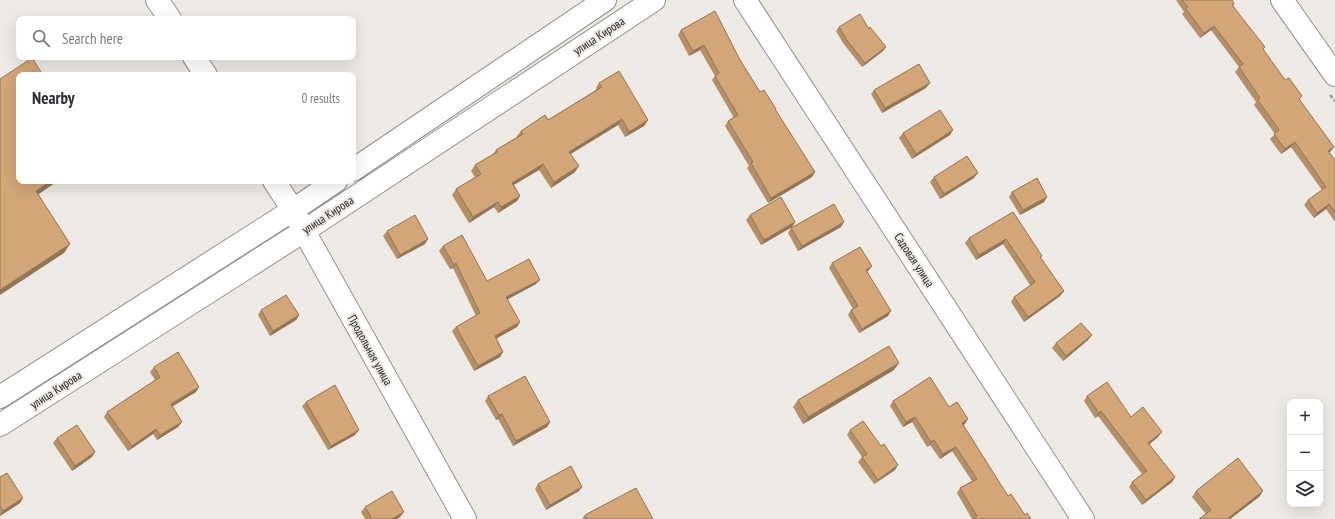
<!DOCTYPE html>
<meta charset="utf-8">
<style>
:root{--surface:#fff;--page:#f7f7f7;--text:#2b2b33;--muted:#7c7c81;--line:#e1e1e2}
body{margin:0;font-family:"PT Sans Narrow",sans-serif;background:var(--page);color:var(--text)}
.controls{position:absolute;right:12px;bottom:12px;display:grid;overflow:hidden;border-radius:8px;box-shadow:0 4px 16px #0002}
.controls button{width:36px;height:36px;display:grid;place-items:center;padding:0;border:0;border-bottom:1px solid var(--line);background:var(--surface);color:var(--text);font:20px sans-serif}
.list{margin:0;padding:0;list-style:none}
h2{display:flex;justify-content:space-between;align-items:center;height:52px;margin:0;padding:0 16px;font-size:17px}
h2 small{font-size:13px;font-weight:400;color:var(--muted)}
.icon{flex:none;width:22px;height:22px;fill:none;stroke:currentColor;stroke-width:2;stroke-linecap:round;stroke-linejoin:round}
.map{position:relative;flex:none;width:1335px;height:519px;overflow:hidden}
.search{position:absolute;background:var(--surface);box-shadow:0 4px 16px #0002;left:16px;top:16px;width:340px;height:44px;display:flex;align-items:center;gap:10px;box-sizing:border-box;padding:0 14px;border-radius:8px;color:var(--muted);font-size:15px}
.panel{position:absolute;background:var(--surface);box-shadow:0 4px 16px #0002;left:16px;top:72px;width:340px;height:112px;border-radius:8px}
.map>svg:first-child{display:block}
.lines{fill:none;stroke-linecap:round;stroke-linejoin:round}
.street-casing{stroke:#95918d;stroke-width:24}
.secondary-casing{stroke:#95918d;stroke-width:24}
.path{stroke:#9a9794;stroke-width:2.5;stroke-dasharray:4 2;stroke-linecap:butt}
.street{stroke:#fff;stroke-width:22}
.secondary{stroke:#fff;stroke-width:22}
.wall{fill:#b58f65}
.shaded-wall{fill:#937453}
.building{fill:#d2a676;stroke:#937453}
.labels{text-anchor:middle;stroke-width:4;stroke-linejoin:round;paint-order:stroke}
.street-label{font-size:12px;fill:#1d1b1a;stroke:#ede9e5}
</style>
<div class="map">
<svg width="1335" height="519" viewBox="0 0 1335 519">
<rect width="100%" height="100%" fill="#ede9e5"/>
<g class="lines">
<defs>
<path id="street" d="M157,0L170,19
M745,0L1083,519
M194,57L206,75
M274,181L293,210L304,231L465,519"/>
<path id="secondary" d="M1282,0L1335,75
M353,170L605,0
M0,397L293,210L336,181
M0,425L304,231L654,0"/>
</defs>
<use href="#street" class="street-casing"/>
<use href="#secondary" class="secondary-casing"/>
<path class="path" d="M1330,95L1335,101"/>
<use href="#street" class="street"/>
<use href="#secondary" class="secondary"/>
</g>
<path class="wall" d="M1176,0H1232L1234,4L1233,5L1263,50L1285,80L1302,96L1299,100L1330,152L1329,153L1335,160V222L1326,209L1314,218L1304,205L1308,200L1322,190L1291,147L1281,154L1270,139L1275,134L1254,105L1256,102L1235,72L1239,67L1211,30L1200,38L1182,14L1184,12Z
M839,27L869,29L886,47L883,51L862,67L843,43L836,31Z
M681,30L740,60L760,92L775,110L812,177L768,203L747,168L749,166L725,126L728,121L734,118L712,80L715,76L700,50L689,56L678,35Z
M599,83L648,120L644,126L625,137L618,125L571,154L575,172L551,188L539,170L514,185L520,196L517,201L498,213L494,207L469,223L452,195L456,189L475,177L471,171L475,165L493,154L496,150L517,137V136L521,131L548,120L596,90V88Z
M926,88L882,113L871,94L874,90Z
M903,133L950,135L912,159L899,138Z
M934,177L974,178L940,199L930,182Z
M1012,192L1044,202L1020,215L1009,197Z
M1013,212L1042,256L1041,258L1064,291L1060,296L1024,322L1011,302L1014,297L1030,285L1003,244L976,260L965,243L969,238Z
M750,215L795,222L792,227L761,245L746,220Z
M841,227L798,251L788,233L791,228Z
M387,231L425,244L397,259L383,236Z
M443,246L487,281L536,284L507,299L517,327L496,339L503,352L500,357L474,371L452,331L456,327L476,316L453,268L450,269L439,251Z
M832,263L872,266L867,272L888,316L859,333L848,315L851,310L853,309L829,268Z
M261,310L299,315L296,320L270,336L258,315Z
M1088,340L1063,361L1052,348L1056,343Z
M154,367L196,392L172,407L182,422L178,427L157,440L153,434L128,451L104,417L107,412L155,380L150,372Z
M894,370L803,424L793,407L798,400Z
M488,396L550,422L547,427L513,446L498,419L496,420L485,401Z
M1087,396L1131,417L1158,437L1149,444L1175,477L1172,482L1142,505L1129,487L1132,482L1142,474L1098,416L1095,418L1084,401Z
M893,401L949,407L965,424L963,425L1008,496L1025,515L1031,519H972L957,493L960,488L972,481L952,451L940,459L930,445L927,447L912,422L903,427L890,406Z
M306,402L355,435L328,450L302,406Z
M850,430L895,470L874,484L858,462L862,457L847,435Z
M57,438L92,457L72,471L53,443Z
M0,477L23,498L20,503L0,516Z
M538,484L579,491L546,510L535,489Z
M1196,491H1263L1259,497L1230,519H1199L1206,514L1192,497Z
M365,507L400,517L397,519H365L361,512Z
M585,515L653,519H582Z"/>
<path class="shaded-wall" d="M1214,26L1211,30L1200,38L1204,33Z
M704,45L700,50L689,56L693,51Z
M886,47L883,51L862,67L865,63Z
M930,83L926,88L882,113L885,108Z
M622,119L618,125L565,157L569,152Z
M648,120L644,126L625,137L629,132Z
M953,130L950,135L912,159L916,154Z
M1295,142L1291,147L1281,154L1285,149Z
M1334,147L1330,152L1325,156L1328,151Z
M543,164L539,170L508,188L512,183Z
M579,166L575,172L551,188L554,182Z
M815,172L812,177L768,203L771,198Z
M978,173L974,178L940,199L944,194Z
M51,181H58L30,200L36,191Z
M520,196L517,201L498,213L501,207Z
M1047,197L1044,202L1020,215L1023,210Z
M498,202L494,207L469,223L473,217Z
M1329,204L1326,209L1314,218L1317,213Z
M795,222L792,227L761,245L764,240Z
M844,222L841,227L798,251L802,246Z
M428,239L425,244L397,259L400,255Z
M1006,239L1003,244L976,260L979,255Z
M70,244L64,253L0,295V290Z
M456,263L453,268L450,269Z
M872,266L868,271L862,275L866,270Z
M540,280L536,284L503,302L506,297Z
M1064,291L1060,296L1024,322L1028,317Z
M891,311L888,316L859,333L862,329Z
M299,315L296,320L270,336L273,331Z
M520,322L517,327L491,341L495,336Z
M1092,335L1088,340L1063,361L1066,356Z
M503,352L500,357L474,371L478,366Z
M899,363L894,370L803,424L808,417Z
M199,387L196,392L167,409L171,404Z
M1101,411L1098,416L1095,418L1099,413Z
M502,414L498,419L496,420L499,415Z
M915,417L912,422L903,427L906,422Z
M968,419L965,424L959,428L962,423Z
M182,422L178,427L157,440L160,435Z
M550,422L547,427L513,446L516,441Z
M156,429L153,434L128,451L132,446Z
M359,430L355,435L328,450L331,446Z
M1162,432L1158,437L1145,448L1148,443Z
M934,440L930,445L927,447L931,442Z
M956,447L952,451L940,459L943,454Z
M95,452L92,457L72,471L75,466Z
M898,465L895,470L874,484L878,480Z
M1175,477L1172,482L1142,505L1146,500Z
M582,487L579,491L546,510L550,505Z
M1263,491L1259,497L1230,519H1227Z
M23,498L20,503L0,516L3,511Z
M404,512L400,517L397,519H392Z"/>
<path class="building" d="M1182,0H1232L1234,4L1232,5L1265,47L1263,49L1285,80L1289,78L1302,96L1299,99L1334,147L1328,151L1335,160V212L1329,204L1317,213L1308,200L1326,187L1295,142L1285,149L1274,134L1279,130L1258,100L1260,98L1239,67L1243,64L1214,26L1204,33L1186,9L1188,7Z
M715,11L740,60L760,92L764,90L776,109H775L815,172L771,198L751,163L753,162L728,121L738,115L715,76L719,73L704,45L693,51L681,30Z
M860,14L869,29L870,27L886,47L865,63L846,39L839,27Z
M32,58L43,75H19V181H51L36,191L70,244L0,290V79Z
M919,64L930,83L885,108L874,90Z
M619,71L648,120L629,132L622,119L569,152L579,166L554,182L543,164L512,183L520,196L501,207L498,202L473,217L456,189L481,174L475,165L497,152L496,150L523,134L521,131L545,115L548,120L602,87L599,83Z
M940,110L953,130L916,154L903,133Z
M967,156L978,173L944,194L934,177Z
M1037,178L1047,197L1023,210L1012,192Z
M781,197L795,222L764,240L750,215Z
M834,204L844,222L802,246L791,228Z
M1013,212L1042,256L1040,257L1064,291L1028,317L1014,297L1035,282L1006,239L979,255L969,238Z
M415,215L428,239L400,255L387,231Z
M462,235L487,281L529,259L540,280L506,297L520,322L495,336L503,352L478,366L456,327L480,313L456,263L454,265L443,246Z
M860,247L872,266L866,270L891,311L862,329L851,310L858,306L832,263Z
M286,295L299,315L273,331L261,310Z
M1081,323L1092,335L1066,356L1056,343Z
M889,346L899,363L808,417L798,400Z
M178,352L199,387L171,404L182,422L160,435L156,429L132,446L107,412L160,377L154,367Z
M525,376L550,422L516,441L502,414L499,415L488,396Z
M930,377L949,407L957,402L968,419L962,423L1008,496L1011,494L1025,515L1027,513L1031,519H975L974,518L977,516L960,488L977,479L956,447L943,454L934,440L931,442L915,417L906,422L893,401Z
M1107,382L1131,417L1143,407L1162,432L1148,443L1175,477L1146,500L1132,482L1147,471L1101,411L1099,413L1087,396Z
M335,385L359,430L331,446L306,402Z
M863,421L881,446L884,444L898,465L878,480L862,457L867,454L850,430Z
M77,425L95,452L75,466L57,438Z
M1238,458L1263,491L1227,519H1199L1211,510L1196,491Z
M571,466L582,487L550,505L538,484Z
M7,473L23,498L3,511L0,506V477Z
M636,488L653,519H587L585,515Z
M392,491L404,512L392,519H372L365,507Z"/>
<g class="labels">
<g class="street-label">
<text transform="translate(599 36) rotate(-33)" y="4">улица Кирова</text>
<text transform="translate(328 215) rotate(-33)" y="4">улица Кирова</text>
<text transform="translate(914 260) rotate(57)" y="4">Садовая улица</text>
<text transform="translate(370 350) rotate(61)" y="4">Продольная улица</text>
<text transform="translate(56 390) rotate(-33)" y="4">улица Кирова</text>
</g>
</g>
</svg>
<div class="controls">
<button>+</button>
<button>−</button>
<button><svg class="icon" aria-label="layers" viewBox="0 0 24 24"><path d="M12 4l9 5-9 5-9-5zM3 14l9 5 9-5"/></svg></button>
</div>
<div class="search"><svg class="icon" aria-label="search" viewBox="0 0 24 24"><circle cx="10" cy="10" r="6"/><path d="M15 15l6 6"/></svg>Search here</div>
<section class="panel">
<h2>Nearby<small>0 results</small></h2>
<ul class="list">
</ul>
</section>
</div>
